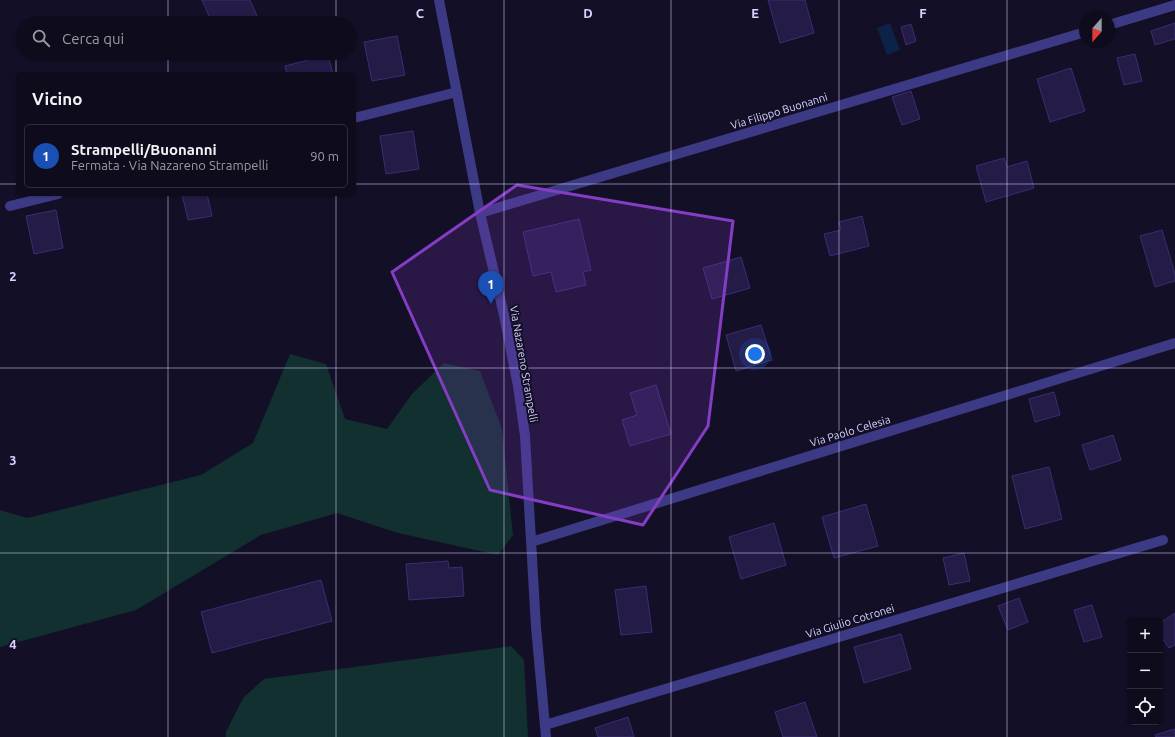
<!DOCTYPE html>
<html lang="it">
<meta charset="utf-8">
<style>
:root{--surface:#0e0b1c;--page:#171425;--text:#f1f3f6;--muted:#9b9ba3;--line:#2e2b3b;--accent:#0f766e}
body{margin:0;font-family:Ubuntu,sans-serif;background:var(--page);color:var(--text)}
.controls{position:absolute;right:12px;bottom:12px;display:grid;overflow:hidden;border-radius:6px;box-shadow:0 1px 3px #0004}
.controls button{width:36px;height:36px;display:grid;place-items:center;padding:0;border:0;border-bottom:1px solid var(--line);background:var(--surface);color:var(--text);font:20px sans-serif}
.compass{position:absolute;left:1079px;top:12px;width:36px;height:36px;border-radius:50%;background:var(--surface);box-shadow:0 1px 3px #0004;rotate:201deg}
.you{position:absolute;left:755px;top:354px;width:14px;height:14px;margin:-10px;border:3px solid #fff;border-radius:50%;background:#1a73e8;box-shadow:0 0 0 6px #1a73e833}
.badge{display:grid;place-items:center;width:26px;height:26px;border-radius:50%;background:var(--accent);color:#fff;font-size:13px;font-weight:700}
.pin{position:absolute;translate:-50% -33px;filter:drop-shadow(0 1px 2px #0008)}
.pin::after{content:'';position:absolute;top:21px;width:14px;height:12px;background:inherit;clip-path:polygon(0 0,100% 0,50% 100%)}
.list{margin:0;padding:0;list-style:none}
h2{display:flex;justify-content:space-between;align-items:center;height:52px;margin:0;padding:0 16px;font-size:17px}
h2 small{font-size:13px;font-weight:400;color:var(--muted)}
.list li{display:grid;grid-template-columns:26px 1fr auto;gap:12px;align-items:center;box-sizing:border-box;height:64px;margin:0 8px 8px;padding:0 8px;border:1px solid var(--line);border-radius:6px}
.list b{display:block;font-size:15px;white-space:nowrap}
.list p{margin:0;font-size:13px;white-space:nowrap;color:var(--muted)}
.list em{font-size:13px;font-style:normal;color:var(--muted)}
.icon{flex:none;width:22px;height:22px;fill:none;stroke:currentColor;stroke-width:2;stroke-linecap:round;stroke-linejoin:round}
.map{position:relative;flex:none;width:1175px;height:737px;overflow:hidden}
.search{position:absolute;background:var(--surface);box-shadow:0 1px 3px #0004;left:16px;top:16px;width:340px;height:44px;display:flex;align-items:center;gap:10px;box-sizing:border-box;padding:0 14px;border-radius:22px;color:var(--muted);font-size:15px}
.panel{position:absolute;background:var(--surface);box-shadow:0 1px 3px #0004;left:16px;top:72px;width:340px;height:124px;border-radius:6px}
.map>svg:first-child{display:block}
.green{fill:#12302f}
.water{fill:#0c2248}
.building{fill:#241b47;stroke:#3b2d73}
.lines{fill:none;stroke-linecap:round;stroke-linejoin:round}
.minor{stroke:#3d3a85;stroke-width:10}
.marked{fill:#843dc5;fill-opacity:0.2;stroke:#843dc5;stroke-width:3;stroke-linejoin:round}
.grid{fill:none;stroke:#d9d4ff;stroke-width:1;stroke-opacity:0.55}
.labels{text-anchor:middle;stroke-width:4;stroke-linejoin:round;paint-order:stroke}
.street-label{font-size:11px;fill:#d9d4ff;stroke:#130f26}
.grid-label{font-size:13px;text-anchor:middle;font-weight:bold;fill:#d9d4ff;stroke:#130f26;stroke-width:4;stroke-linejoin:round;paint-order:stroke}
</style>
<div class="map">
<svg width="1175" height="737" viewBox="0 0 1175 737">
<rect width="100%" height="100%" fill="#130f26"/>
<path class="green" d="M290,354L326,364L345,419L387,429L412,394L444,363L480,371L502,429L513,535L498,555L398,533L337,513L261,535L136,610L0,647V510L27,518L201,475L253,443Z
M511,646L524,660L528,737H226V732L243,698L264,679Z"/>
<path class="water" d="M890,23L900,50L887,55L877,28Z"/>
<path class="building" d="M202,0H250L257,16L241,23H212Z
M768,0H805L814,33L780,43Z
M1175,23V39L1155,45L1151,31Z
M911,24L916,41L906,45L901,27Z
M397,36L405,75L372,81L364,42Z
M1135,54L1142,81L1124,85L1117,58Z
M328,55L333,74H287L285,66Z
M1071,68L1085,111L1050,122L1037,79Z
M911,91L920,119L902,125L892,97Z
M413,131L419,169L386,174L380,136Z
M1004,158L1007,167L1027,161L1034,188L986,202L976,166Z
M182,194H207L212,216L188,220Z
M56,210L63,248L34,254L26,216Z
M862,216L869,246L830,256L824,234L841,230L839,222Z
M579,219L591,270L583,272L586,285L556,292L551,272L533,276L523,232Z
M1162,230L1175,274V281L1155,287L1140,236Z
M741,257L750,288L712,299L703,268Z
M761,325L772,360L736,371L726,335Z
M656,385L671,434L630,446L622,420L637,415L630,393Z
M1054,392L1060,415L1035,422L1029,399Z
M1113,435L1121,460L1090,470L1082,445Z
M1049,467L1062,519L1025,529L1012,476Z
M866,504L878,546L834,558L822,517Z
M774,523L786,565L741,579L729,537Z
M964,553L970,581L949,585L943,558Z
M448,561L449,568L462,567L464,596L409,600L406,564Z
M321,580L332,621L212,653L201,612Z
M646,586L652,632L621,635L615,590Z
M1019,598L1028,622L1008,630L998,606Z
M1092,605L1102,637L1084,642L1074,610Z
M1175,613V645L1169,648L1160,635V623Z
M901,634L911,669L864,683L854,647Z
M805,702L817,737H783L775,712Z
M628,717L634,737H598L595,728Z
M1175,729V737H1156L1155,735Z"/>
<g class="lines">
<path class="minor" d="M439,0L480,213L504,315L518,386L525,436L536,627L546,737
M1109,25L1175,5
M354,118L457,92
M10,206L58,194
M480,213L1085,32
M531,542L1175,343
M545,725L1163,540"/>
</g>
<path class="marked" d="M517,185L733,221L708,426L643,525L490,490L392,272Z"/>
<path class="grid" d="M168,0V23M336,0V23M504,0V737M671,0V737M839,0V737M1007,0V737M168,53V74M336,53V74M0,184H18M354,184H1175M168,194V737M336,194V737M0,368H1175M0,553H1175"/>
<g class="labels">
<g class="street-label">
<text transform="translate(779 111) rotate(-17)" y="4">Via Filippo Buonanni</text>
<text transform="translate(524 364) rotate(80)" y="4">Via Nazareno Strampelli</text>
<text transform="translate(850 431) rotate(-17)" y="4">Via Paolo Celesia</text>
<text transform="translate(850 621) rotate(-17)" y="4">Via Giulio Cotronei</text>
</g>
</g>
<g class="grid-label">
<text x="420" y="18">C</text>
<text x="588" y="18">D</text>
<text x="755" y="18">E</text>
<text x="923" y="18">F</text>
<text x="13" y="281">2</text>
<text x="13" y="465">3</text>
<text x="13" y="649">4</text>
</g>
</svg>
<div class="controls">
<button>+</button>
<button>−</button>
<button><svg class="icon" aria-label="locate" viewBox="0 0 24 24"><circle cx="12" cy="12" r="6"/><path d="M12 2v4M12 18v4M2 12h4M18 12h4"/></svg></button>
</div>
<svg class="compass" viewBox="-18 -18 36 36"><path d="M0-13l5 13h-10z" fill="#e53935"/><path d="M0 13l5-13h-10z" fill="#9b9ba3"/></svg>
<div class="you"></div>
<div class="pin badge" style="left:491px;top:304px;background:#1a4fb4">1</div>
<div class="search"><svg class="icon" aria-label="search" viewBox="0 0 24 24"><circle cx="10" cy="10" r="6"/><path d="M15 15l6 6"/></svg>Cerca qui</div>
<section class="panel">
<h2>Vicino<small></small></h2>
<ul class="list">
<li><span class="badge" style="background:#1a4fb4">1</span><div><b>Strampelli/Buonanni</b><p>Fermata · Via Nazareno Strampelli</p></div><em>90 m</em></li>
</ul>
</section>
</div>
